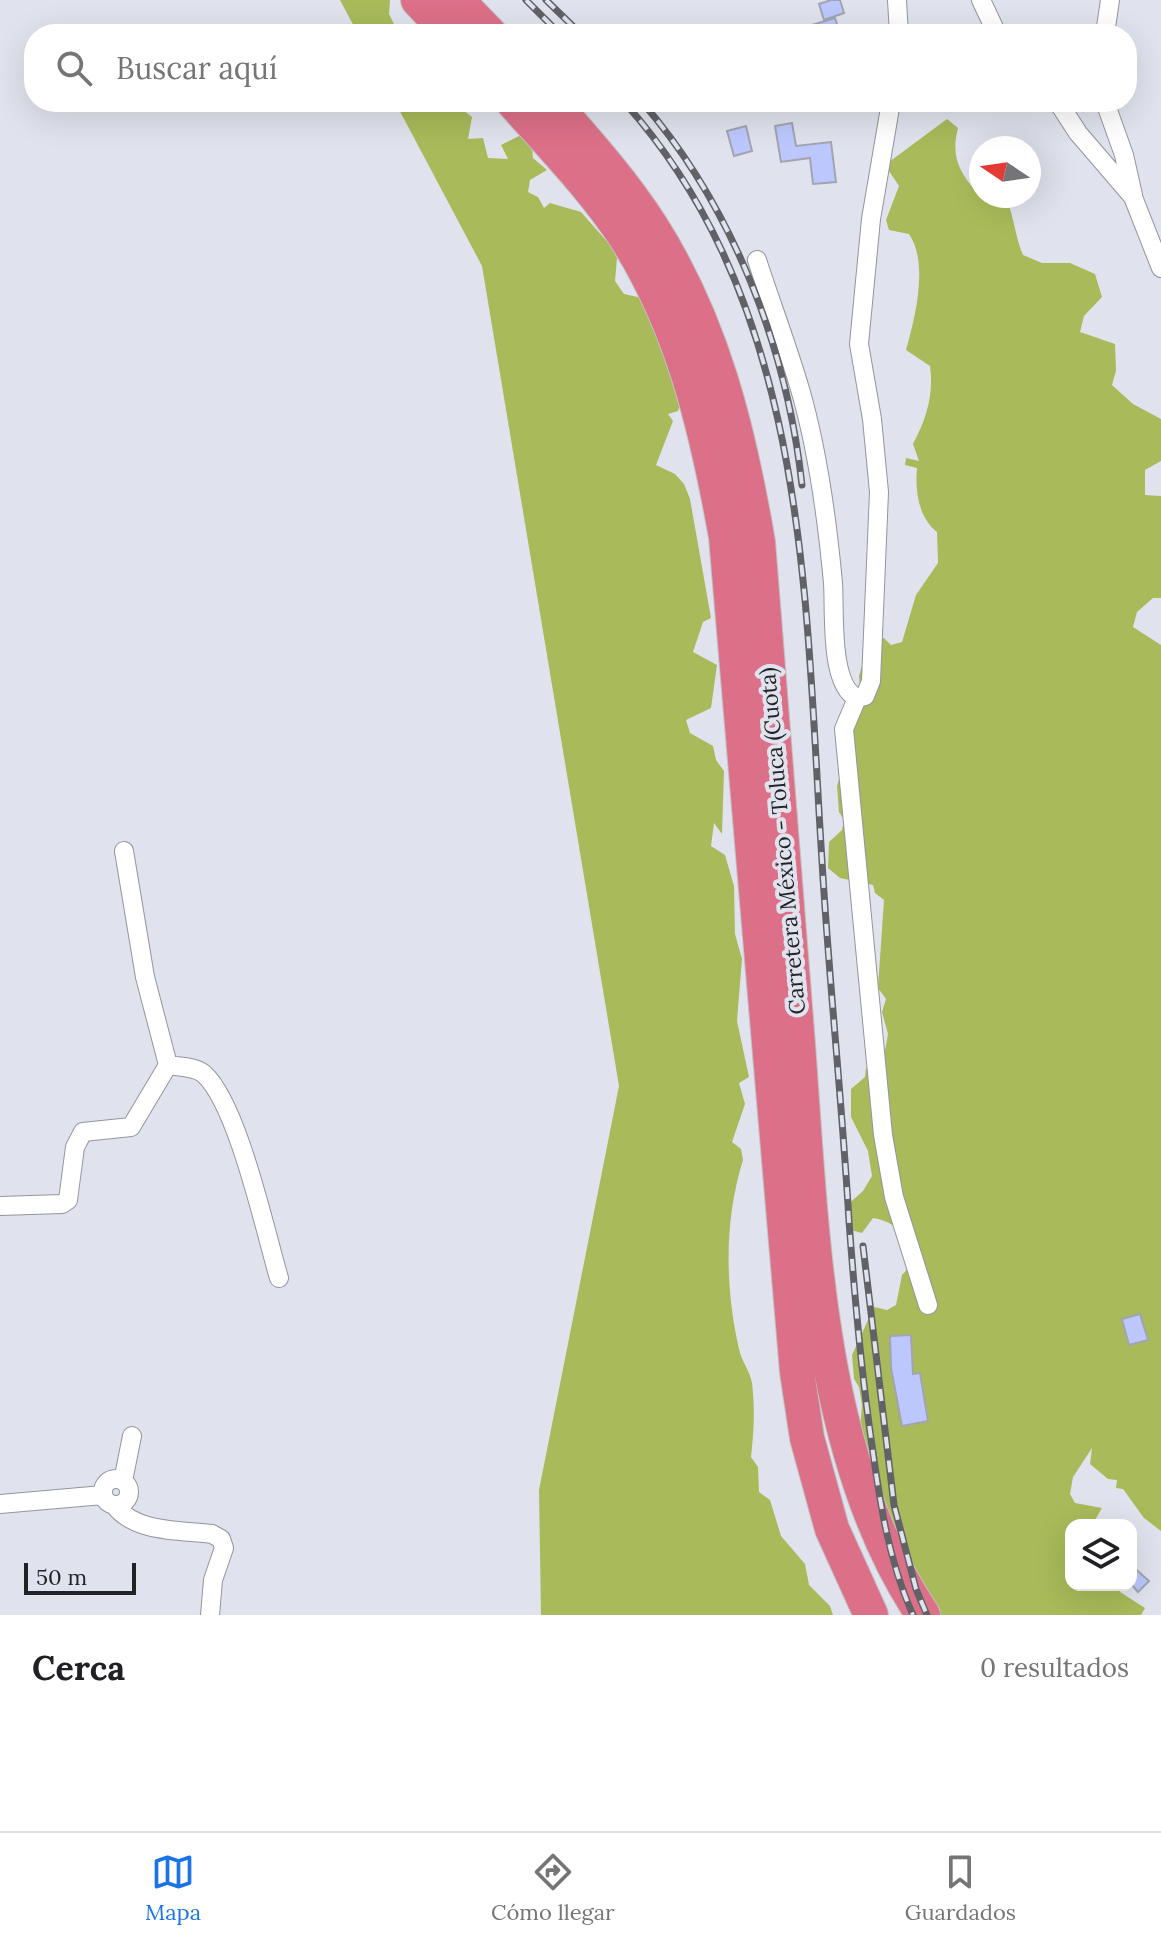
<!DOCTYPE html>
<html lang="es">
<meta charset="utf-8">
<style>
:root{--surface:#fff;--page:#f2f2f2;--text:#202124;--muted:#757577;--line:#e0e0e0;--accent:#1a73e8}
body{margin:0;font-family:Lora,serif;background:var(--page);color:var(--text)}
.controls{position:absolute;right:24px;bottom:24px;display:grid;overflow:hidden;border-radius:16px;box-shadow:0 8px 32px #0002}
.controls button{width:72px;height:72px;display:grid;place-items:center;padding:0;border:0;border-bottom:2px solid var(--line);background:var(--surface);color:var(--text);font:40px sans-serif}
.compass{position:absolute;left:969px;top:136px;width:72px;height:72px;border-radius:50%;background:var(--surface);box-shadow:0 8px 32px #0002;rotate:283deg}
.scale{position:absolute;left:24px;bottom:20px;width:112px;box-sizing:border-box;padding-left:8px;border:4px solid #222326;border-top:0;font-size:22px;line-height:28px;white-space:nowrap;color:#222326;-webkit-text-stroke:6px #e0e3ed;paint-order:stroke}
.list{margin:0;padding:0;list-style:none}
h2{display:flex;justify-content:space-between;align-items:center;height:104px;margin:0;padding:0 32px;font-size:34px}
h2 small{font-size:26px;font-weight:400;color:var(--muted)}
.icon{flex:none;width:44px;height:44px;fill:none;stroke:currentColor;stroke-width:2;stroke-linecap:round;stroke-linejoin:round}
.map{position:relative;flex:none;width:1161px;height:1615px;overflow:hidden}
.search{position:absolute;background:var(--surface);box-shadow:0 8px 32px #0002;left:24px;right:24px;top:24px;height:88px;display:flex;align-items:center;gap:20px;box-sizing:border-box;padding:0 28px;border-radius:32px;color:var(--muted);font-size:30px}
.sheet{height:216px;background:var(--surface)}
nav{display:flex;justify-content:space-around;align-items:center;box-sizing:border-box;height:112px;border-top:2px solid var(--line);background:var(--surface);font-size:22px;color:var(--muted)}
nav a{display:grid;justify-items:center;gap:4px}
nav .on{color:var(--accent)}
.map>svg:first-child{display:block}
.forest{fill:#a8ba5a}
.building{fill:#bcc8fd;stroke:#a2a4af;stroke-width:2}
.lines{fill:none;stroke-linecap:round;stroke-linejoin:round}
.minor-casing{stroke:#92959f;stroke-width:20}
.motorway-casing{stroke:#c1c1c2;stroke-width:36}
.minor{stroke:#fff;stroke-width:18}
.motorway{stroke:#dc7088;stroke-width:34}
.rail-casing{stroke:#606267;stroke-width:7}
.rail{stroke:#e0e3ed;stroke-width:4;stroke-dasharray:12;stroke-linecap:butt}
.labels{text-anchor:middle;stroke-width:8;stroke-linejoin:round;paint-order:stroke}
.street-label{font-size:22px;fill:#222326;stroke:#e0e3ed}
</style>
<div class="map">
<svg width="1161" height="1615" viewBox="0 0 1161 1615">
<rect width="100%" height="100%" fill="#e0e3ed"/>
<path class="forest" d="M340,0H390L389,14L399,34H358Z
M395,102H453L472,117L468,139L483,138L488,158L508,159L501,145L521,135L532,146L533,158L547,170L530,180L528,192L538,197L544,208L550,203L581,212L611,246L617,258L615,281L624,294L647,299L681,401L678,411L668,414L673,421L656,465L675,474L684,484L690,499L711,618L703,622L693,652L717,665L711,708L686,720L690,733L713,746L716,760L724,771L722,834L714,823L711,846L725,855L734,886L735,934L742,959L737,1021L749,1077L739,1083L745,1104L732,1142L741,1149L743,1160C724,1221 725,1287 739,1349C741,1360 750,1371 752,1383C755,1408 754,1431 751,1457L758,1467L759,1492L770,1500L781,1536L805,1564L809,1585L830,1606L833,1615H541L539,1490L619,1086L482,266Z
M947,119L958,128C951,154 958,171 975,190L981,186V196L1006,197C1014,217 1015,236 1023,255L1042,263H1070L1095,274L1102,297L1084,316L1080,332L1115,344L1116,371L1112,385L1133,404L1161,419V461L1145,470V495L1161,496V598H1153L1137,612L1133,627L1161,645V1531L1144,1518L1123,1489L1116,1488L1117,1480L1108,1479L1090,1464L1092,1448L1073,1477L1070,1494L1075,1503L1102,1508L1095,1520L1098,1525H1071V1585H1119L1120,1592L1145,1608L1141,1615H941L922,1595L877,1494L876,1469L860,1429L862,1405L859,1387L854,1379L852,1355L874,1307L887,1310L896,1305L902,1275L912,1264C902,1239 903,1223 873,1218L862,1233L847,1229L845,1207L863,1191L872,1176L868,1151L851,1117V1089L865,1077L866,1068L882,1067L888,1034L882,1012L886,999L878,988L884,900L875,893L873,885L840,878L828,868L829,842L842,830L844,820L839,812L837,786L861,699L859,676L867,648L884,638L891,645L902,642L916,595L938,563L937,532C918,517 915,490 917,468L905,465L906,458L919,461L913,444C926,419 934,396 930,366L906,350C915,318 929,263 909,234L889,230L886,220L899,186L885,165Z"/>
<path class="building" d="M831,0H840L844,13L824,20L819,4Z
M835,18L840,34H792V31Z
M792,123L796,146L831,142L836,182L813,184L810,158L781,162L775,126Z
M746,126L752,151L734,156L727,131Z
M1140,1314L1148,1340L1129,1345L1122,1319Z
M911,1335L913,1374L920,1373L928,1421L902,1426L891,1368L890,1336Z
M1131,1565L1149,1581L1138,1592L1131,1584Z"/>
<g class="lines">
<defs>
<path id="minor" d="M897,0L899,34
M981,0L997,34
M1105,34L1110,0
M891,102L871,219L859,344L872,419L879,492L871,681L865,696L857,698L844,729L883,1135L894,1197L928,1305
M1058,102L1078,133L1133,197L1161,268
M1105,102L1124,155L1133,195
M757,260C771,303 787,345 800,389C818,451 827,518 833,583C835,611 829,685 857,698
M124,851L145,977L168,1065
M0,1206L62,1204L68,1200L75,1147L83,1132L131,1127L168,1065C179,1067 195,1066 204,1074C238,1105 265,1231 279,1278
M103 1492a13 13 0 1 1 26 0a13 13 0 1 1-26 0Z
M123,1481L132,1436
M0,1504L103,1495
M115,1506C136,1533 181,1530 212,1534L221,1539L224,1548L213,1580L210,1615"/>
<path id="motorway" d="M418,0L450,34
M457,0L490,34
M513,102C552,146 594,189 626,238C684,330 707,432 726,537L797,1372L807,1438L832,1529L871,1615
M552,102C587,142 623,182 651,226C713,323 739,431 758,542C771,701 783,860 796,1019C812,1212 812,1450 923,1615"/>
</defs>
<use href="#minor" class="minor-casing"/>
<use href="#motorway" class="motorway-casing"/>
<use href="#minor" class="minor"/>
<use href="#motorway" class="motorway"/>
<defs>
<path id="rail" d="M526,0L560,34
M546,0L581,34
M624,102C810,309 805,600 822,861C829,981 842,1101 849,1221C854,1289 860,1357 869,1424C878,1489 886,1555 913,1615
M642,102C733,207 787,348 802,485
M863,1246L894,1505L916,1589L927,1615"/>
</defs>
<use href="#rail" class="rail-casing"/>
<use href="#rail" class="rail"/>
</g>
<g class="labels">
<g class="street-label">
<text transform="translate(782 841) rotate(-95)" y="8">Carretera México - Toluca (Cuota)</text>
</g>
</g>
</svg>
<div class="controls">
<button><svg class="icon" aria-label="layers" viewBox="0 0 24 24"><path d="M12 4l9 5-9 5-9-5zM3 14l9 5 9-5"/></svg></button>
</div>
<svg class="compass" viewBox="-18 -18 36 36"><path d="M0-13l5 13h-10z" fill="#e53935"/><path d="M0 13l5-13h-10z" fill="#757577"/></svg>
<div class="scale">50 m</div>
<div class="search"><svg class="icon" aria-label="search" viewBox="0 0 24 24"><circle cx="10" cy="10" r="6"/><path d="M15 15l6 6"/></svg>Buscar aquí</div>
</div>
<section class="sheet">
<h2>Cerca<small>0 resultados</small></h2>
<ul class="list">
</ul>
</section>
<nav>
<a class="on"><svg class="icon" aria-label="map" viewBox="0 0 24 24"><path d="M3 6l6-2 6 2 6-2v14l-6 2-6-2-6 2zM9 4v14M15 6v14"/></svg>Mapa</a>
<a><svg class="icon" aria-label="directions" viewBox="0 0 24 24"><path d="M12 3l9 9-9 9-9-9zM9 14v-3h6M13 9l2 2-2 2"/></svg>Cómo llegar</a>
<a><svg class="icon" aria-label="saved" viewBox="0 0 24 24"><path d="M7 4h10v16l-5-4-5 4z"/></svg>Guardados</a>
</nav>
